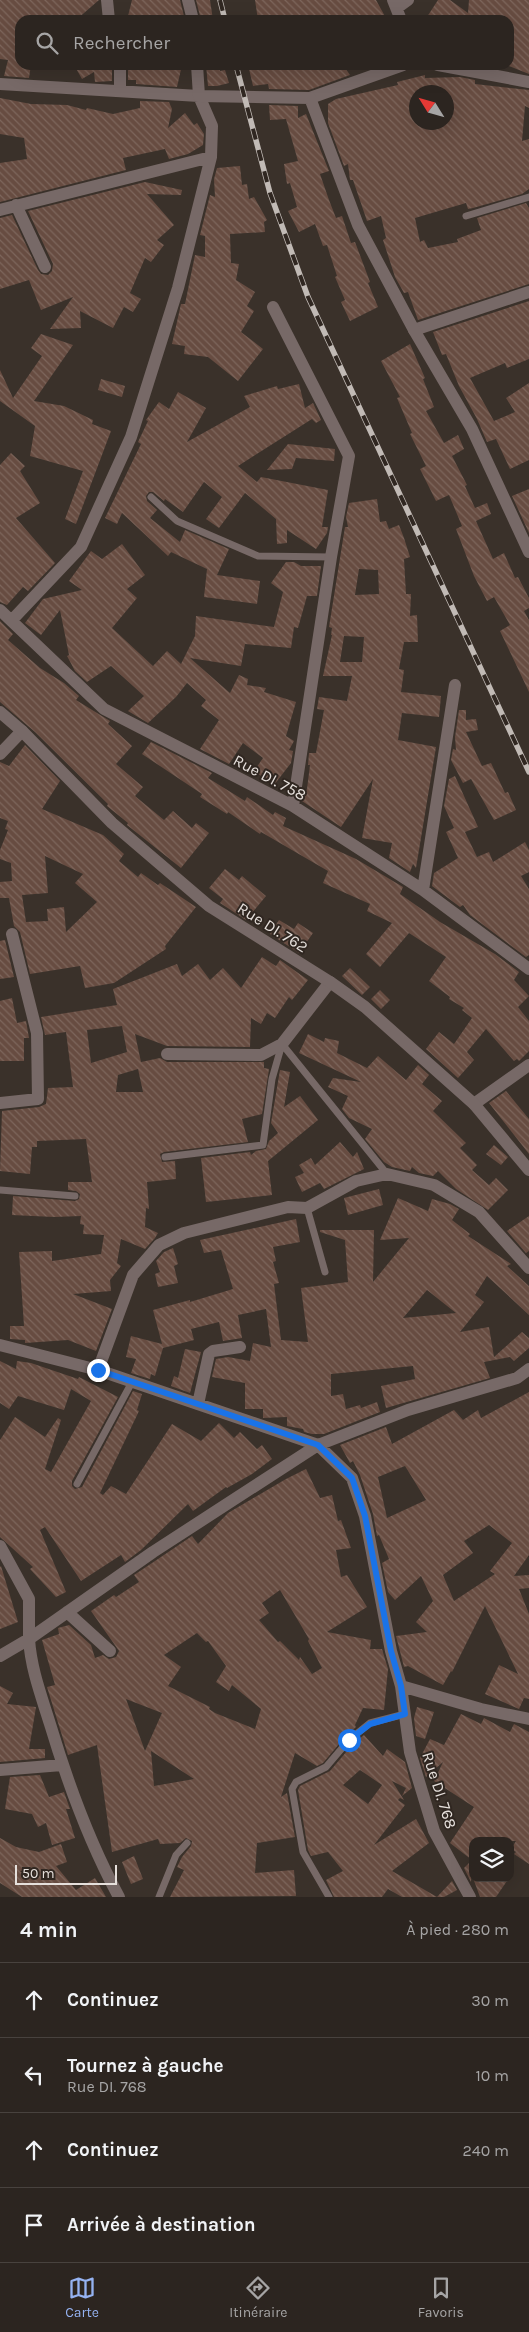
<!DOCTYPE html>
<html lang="fr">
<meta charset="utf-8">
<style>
:root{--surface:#2c2520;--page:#342d29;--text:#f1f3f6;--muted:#a6a5a5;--line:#48423e;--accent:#95b2f1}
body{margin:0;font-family:Karla,sans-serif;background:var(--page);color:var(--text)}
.controls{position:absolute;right:15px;bottom:15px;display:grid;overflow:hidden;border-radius:10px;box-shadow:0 5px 20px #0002}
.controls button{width:45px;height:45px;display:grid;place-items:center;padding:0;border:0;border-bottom:1px solid var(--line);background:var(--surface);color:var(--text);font:25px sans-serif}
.compass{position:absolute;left:409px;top:85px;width:45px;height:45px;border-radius:50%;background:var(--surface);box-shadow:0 5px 20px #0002;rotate:307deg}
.scale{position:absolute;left:15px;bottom:12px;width:102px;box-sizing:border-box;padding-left:5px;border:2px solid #e6e0dc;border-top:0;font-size:14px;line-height:18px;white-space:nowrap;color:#e6e0dc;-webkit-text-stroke:4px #302721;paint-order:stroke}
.stop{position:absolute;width:15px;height:15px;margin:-11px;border:4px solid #1a73e8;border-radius:50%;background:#fff}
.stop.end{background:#1a73e8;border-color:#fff;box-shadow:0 1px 5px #0008}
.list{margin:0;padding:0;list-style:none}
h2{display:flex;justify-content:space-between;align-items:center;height:65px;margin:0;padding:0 20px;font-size:21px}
h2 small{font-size:16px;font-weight:400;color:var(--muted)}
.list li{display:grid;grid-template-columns:32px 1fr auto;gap:15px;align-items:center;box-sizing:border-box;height:75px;padding:0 20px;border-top:1px solid var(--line)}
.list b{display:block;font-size:19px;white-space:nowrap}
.list p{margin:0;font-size:16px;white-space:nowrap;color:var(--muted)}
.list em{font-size:16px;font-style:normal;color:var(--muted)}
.icon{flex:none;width:28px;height:28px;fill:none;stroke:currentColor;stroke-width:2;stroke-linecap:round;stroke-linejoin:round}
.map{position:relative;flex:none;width:529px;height:1897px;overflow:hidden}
.search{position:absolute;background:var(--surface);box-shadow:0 5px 20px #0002;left:15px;right:15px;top:15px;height:55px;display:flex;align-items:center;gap:12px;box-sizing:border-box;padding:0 18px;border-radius:15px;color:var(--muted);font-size:19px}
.sheet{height:365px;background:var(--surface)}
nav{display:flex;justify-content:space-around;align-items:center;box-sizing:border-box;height:70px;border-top:1px solid var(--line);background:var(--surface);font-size:14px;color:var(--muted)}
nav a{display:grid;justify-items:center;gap:2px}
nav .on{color:var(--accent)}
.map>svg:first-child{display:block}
.building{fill:url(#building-back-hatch);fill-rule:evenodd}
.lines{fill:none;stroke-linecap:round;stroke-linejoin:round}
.service{stroke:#776967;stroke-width:7}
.minor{stroke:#776967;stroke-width:12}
.tertiary{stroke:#776967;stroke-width:12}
.rail-casing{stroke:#c1bab5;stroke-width:5.5}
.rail{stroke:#302721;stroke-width:4;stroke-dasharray:11;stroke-linecap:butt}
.route{stroke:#1a73e8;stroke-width:6}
.labels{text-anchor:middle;stroke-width:4;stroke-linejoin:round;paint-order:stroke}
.street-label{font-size:16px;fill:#e6e0dc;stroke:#302721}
</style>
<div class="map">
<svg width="529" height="1897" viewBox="0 0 529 1897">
<defs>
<pattern id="building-back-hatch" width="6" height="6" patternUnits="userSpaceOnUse" patternTransform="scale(1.25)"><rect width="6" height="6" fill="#674c41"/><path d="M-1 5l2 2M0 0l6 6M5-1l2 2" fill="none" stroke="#7d665c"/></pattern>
</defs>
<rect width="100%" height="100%" fill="#3a312a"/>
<path class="building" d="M0,0H99L76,20H20V65H31L29,78L4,76L8,60L0,59Z
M132,0H180L185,20H127Z
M196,0H210L213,20H201Z
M255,0H376L387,20H258Z
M438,0H450L468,13L469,0H529V74L509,66V20H425Z
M74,65H112V81L95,82L94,72L82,79Z
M128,65H182L177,87L136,84V80H128Z
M206,65H220V71L225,70L229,83L217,86H208Z
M268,65H343L350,75L309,90L269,89L268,84L253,86L249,69Z
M425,75V78L460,77L475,80V84L529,90V108L525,106L522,141L529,139V189L522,194L473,208L468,209L466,203L415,218L420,242L424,240L428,248L458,242L457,239L481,230L477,218L526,203L529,208V284L418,320L408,292L404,293L395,277L383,240L386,238L381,216L367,221L353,180H350L348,164L344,166L328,123V104L336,99L398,85L397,82ZM416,92H446V122H416Z
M0,98L31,104L67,105L86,110L87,108L113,114L140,108V101L169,102L172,109L168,128L185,113L194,125L197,123L204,134L203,145L188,154L169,159L165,149L123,158L126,170L0,202V163L27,159L24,138L0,134Z
M269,105L298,106V118L306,114L329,171L320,174L329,200L336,218L342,216L351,243L355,242L370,282L368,283L378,307L350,321L341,302L345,300L335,277L337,276L327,245L323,246L315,224L299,232L288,211L297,207L290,183L287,184L284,164L298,161L286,119L270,120Z
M240,166L242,185L247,184L249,199L254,197L267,220L264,222L265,232L230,234L231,263L239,264L236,280L255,292L247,306L254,311L241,332L263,349L238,381L208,357L184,354L185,346L172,344L181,304H185L195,255L205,257V236L200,235L210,195L215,197L214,179L217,168Z
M145,182L182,190L181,195L147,194L174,225L157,240L164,245L151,262L145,258L130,293L141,299L133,312L124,307L113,328L80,311L81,328L50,329L73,297L41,310L29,280L0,289V218L12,215L38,270L41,274L48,275L52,271L53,264L28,211Z
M529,301V359L507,368L505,363L470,378L494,421L515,412L506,398L529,383V460L510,469L496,439L487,442L477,419L459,386L446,354L442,355L433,332Z
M41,334L73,345L34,401L64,406L93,420L92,424L111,431L76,524L65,519L83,471L30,456L35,426L0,401V370L13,398L42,356L31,348Z
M410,344L425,378L423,379L434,407L426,411L444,443L458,435L464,449L452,456L467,485L465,486L475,508L487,503L491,514L476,521L493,559L504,553L515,578L518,577L529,598V608L524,611L529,620V692L500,631L510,625L494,597L487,601L474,576L456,529L462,526L449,495L436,501L420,469L426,466L410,434L412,433L397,398L400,397L381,361Z
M101,379L125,386L122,397L98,390Z
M299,384L305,408L313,403L321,420L316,423L312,419L238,466L257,482L261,477L328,490L322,527H328L327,533L316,549L287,530V543L277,544L276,519L245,493L219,528L206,519L222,497L204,482L183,512L165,499L164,501L153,492H149L146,496L147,501L157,510L150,518L180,542L185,530L229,549L217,575L260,581L257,604L204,597L207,569L171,552L168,556L122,513L117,524L105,518L141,444L138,442L148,421L146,420L159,402L169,409L178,392L206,408L187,442L250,407L244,396L277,386L278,389Z
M288,444L335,449L334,461L296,458L292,469L267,470Z
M11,453L25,466L20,471L40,503L16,518L55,563L28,591L23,587L7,605L0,602V465Z
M529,489V533L512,496Z
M377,499L380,522L386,521L389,529L399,525L404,538L410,557L404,559L406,594H411L410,616L417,615L418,642H404L399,669L404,670L401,692L441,696L439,717L402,713L398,740L436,747L416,868L413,864L410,872L389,858L392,843L362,838L373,779L341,827L302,801L307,789L310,765H308L309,753H316L324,710L317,709L319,697L347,701L352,676H323L332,635H331L332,628L329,627L345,527H348L346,517L349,503ZM359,569L378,570L379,594L355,595ZM344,636L364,637L362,662H340Z
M122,544L145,575L127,589L137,598L112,628L153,666L167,651L181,664L195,636L196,616L274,627L283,592L271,583L286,562H294L301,566H321L317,596H307L298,628L294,627L291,648L245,644L241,666L190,658L230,693L239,675L248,679L247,685L266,688L264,692L296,702L286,736L294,741L289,750L293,751L291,763L274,785L254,771L263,758L243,743L229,764L200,749L219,720L201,706L206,700L187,683L176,697L148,723L128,711L144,696L111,666L87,682L75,671L67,656L69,655L60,610L41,635L25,623L43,599L82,590L69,581L91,551L102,559Z
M0,621L13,634L8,640L40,668L64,683L79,696L76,700L110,721L108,724L132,746L116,764L143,787L135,796L164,820L173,811L192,828L196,823L209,833L181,868L127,825L128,823L107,806L108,804L35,732L0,702Z
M459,710H466V720L476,719L478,730L466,732L482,766L491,763L505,793L508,792L516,810L494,820L471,779L463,783L451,760L453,749L456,750L455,737Z
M151,742L212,773L208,778L245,801L247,797L273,815L275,812L286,818L283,826L356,859L398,884L403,887L400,894L440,922L495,954L519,972L514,980L529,996L518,1007L529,1021V1051L519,1061L517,1059L514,1061L486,1029L467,1052L474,1060L458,1078L426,1049L439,1032L454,1044L472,1018L462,1010L464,1008L449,999L450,997L429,981L446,957L409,933L380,967L366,954L392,923L367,911L370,904L323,883L328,871L261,832L260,834L228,812L227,814L200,797L202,794L142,754Z
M25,745L60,781L42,809L103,835L124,854L119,861L138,877L141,873L158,885L160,883L196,907L165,946L166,949L114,983L85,988L80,966L30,974L20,932L14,926L9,898H0V882L12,881L11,863L0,859V850L8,830L5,829L8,821L0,818V762L9,766ZM45,856L83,874L75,883L97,902L66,932L64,907L47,909L48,921L26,922L22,895L48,893Z
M455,776L478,827L465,832L477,857L489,852L493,862L525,842L529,850V872L521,876L529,889V955L526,957L470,915L463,905L460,907L432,886L434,873L458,858L446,832L454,828L444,806L449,779Z
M225,869L239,880L242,876L266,896L246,920L220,903L223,899L209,888Z
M279,920L294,929L298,923L313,933L299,953L270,934Z
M5,940L14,977L0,979V941Z
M262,957L276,966L280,960L308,980L292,1000L289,997L275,1018L267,1013L261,1024L251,1018L250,1047L167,1046L135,1034L141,1062L160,1058L167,1062H264V1068L269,1069L262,1114L242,1119L248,1142L164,1152L160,1154L162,1162L175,1161L176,1179L147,1182L149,1209L146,1208L145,1227L158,1233L155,1238L145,1249L121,1239L117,1263L121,1266L110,1280L111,1291L73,1294L112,1309L96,1351L68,1340L25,1343V1340L10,1339V1326H24L19,1252L52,1251V1261L101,1254L104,1235L83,1234L84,1225L80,1224L81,1216L54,1217L12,1215L13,1196L75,1201L79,1199L80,1194L76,1191L68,1190V1182H92L86,1139L37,1141V1147H32L30,1174L0,1171L2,1111L39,1107L46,1104L48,1088L73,1087L66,1032L45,1035L41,1017L117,1005L113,989L177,964L182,976L198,964L210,980L223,968L241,988ZM122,1026L127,1052L91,1063L87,1030ZM138,1069L143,1092H116L118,1075Z
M350,968L370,987L362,995L342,976Z
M380,990L390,1000L381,1009L371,999Z
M12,998L17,1023L26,1021L29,1038H24V1061H0V1001Z
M308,1034L324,1042L325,1038L339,1041L337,1053L367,1068L378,1056L406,1080L418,1065L429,1075L422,1084L442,1101L433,1111L466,1143L460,1148L477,1165L472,1170L489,1185L496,1178L508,1190L488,1210L456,1189L438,1171L433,1176L419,1173L412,1167L410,1171L392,1167L384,1162L365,1139L372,1129L349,1118L342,1109L348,1096L328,1087L333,1078L361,1082L299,1053Z
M280,1070L290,1072L284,1107L300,1096L318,1120L268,1161L272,1195L206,1202L201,1158L250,1152L251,1155L256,1151L266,1149L269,1141L278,1133L271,1123Z
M506,1091L529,1119V1154L489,1103Z
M340,1142L353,1157L357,1152L364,1169L324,1189L320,1183L302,1192L295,1177L304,1173L299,1165L311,1158L315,1165Z
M494,1145L508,1157L501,1165L486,1154Z
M379,1189L383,1205L348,1215L344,1198Z
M398,1198L428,1211L432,1199L450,1204L459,1209L452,1220L470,1234L468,1236L511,1264L507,1266L529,1286V1315L487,1276L475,1295L484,1302L460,1332L489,1327L494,1357L522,1332L529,1338V1348L514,1361L510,1357L484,1362L490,1378L386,1408L381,1386L415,1379L413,1366L331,1374V1396L343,1394L346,1409L360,1405L361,1408L377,1402L380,1412L324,1434H312L304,1432L303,1429L287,1426V1417L263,1418V1409H245V1383L212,1377L216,1359L228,1357L250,1361L253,1343L271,1347L266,1309L238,1315L242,1338L223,1341L219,1322L191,1329L194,1340L163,1348L155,1376L151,1374L150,1379L131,1373L136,1359L126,1357L131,1336L162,1344L153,1310L190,1300V1302L233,1289L221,1250L204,1253L200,1240L296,1219L300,1242L273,1247L276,1261L273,1262L279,1283L274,1284L281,1340L308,1342L301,1288L348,1282L345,1240L320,1232V1230H374L373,1282L409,1238L380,1240ZM427,1290L456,1313L403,1318Z
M529,1216V1251L526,1253L507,1231Z
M173,1248L178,1264L174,1266L178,1283L158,1287L155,1274L160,1272L156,1261L164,1252Z
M185,1349L201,1352L190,1393L171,1386L174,1376L178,1378Z
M0,1361L16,1369L17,1361L31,1363L78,1379L79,1377L118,1397L72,1481V1486L75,1489L82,1487L133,1391L142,1394L137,1410L139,1411L100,1493L103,1495L111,1486L126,1494L172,1424L201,1441L219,1423L234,1438L240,1432L257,1449L262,1445L272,1459L252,1474L227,1488L226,1487L193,1511L188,1504L141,1550L125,1562L121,1555L81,1581L45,1527L40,1530L66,1592L56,1597L30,1569L33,1567L0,1537V1440L15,1417L45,1437L58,1418L61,1420L45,1469L51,1472L91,1401L71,1389L64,1410L18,1396L9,1409L0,1403Z
M529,1392V1555L514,1576L529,1575V1588L519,1589L529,1614V1699L524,1698L519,1709L485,1694L499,1665L518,1674L485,1606L452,1672L451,1671L443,1685L408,1666L404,1667L396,1636L427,1632L416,1622L433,1601L421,1576L395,1600L388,1592L382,1563L389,1559L379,1535L377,1536L373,1514L360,1475L353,1461L350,1463L340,1445L386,1427L392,1444L454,1410L463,1420L478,1410L481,1418ZM405,1466L426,1500L387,1518L378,1477ZM489,1525L512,1543L490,1571L495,1574L454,1601L443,1575L473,1553L464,1541Z
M306,1469L320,1498L332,1495L338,1521L341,1520L351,1548L336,1550L341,1577L347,1575L367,1607L327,1632L371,1640L370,1649H382L388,1669L384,1710L363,1708L355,1725L356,1727L345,1737L323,1763L317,1766L295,1753L281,1797L287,1793L295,1837L257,1843L255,1873L294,1870L296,1896L170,1897L184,1870L177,1867L182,1857L191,1846L192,1841L186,1838L180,1843L160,1844L158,1839L112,1852L97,1745L68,1755L47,1687L55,1685L42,1640L59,1634L58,1628L69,1625L91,1645L95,1658L103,1655L109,1659L116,1657L119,1651L91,1611L114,1595L116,1597L139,1582L134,1575L158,1559L192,1536L198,1544L228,1513L286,1479ZM280,1590L309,1639L308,1641L322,1668L312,1674L300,1657L299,1660L280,1641L278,1642L259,1620L269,1613L262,1603ZM197,1633L206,1642L208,1641L226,1666L216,1682L229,1691L232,1685L261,1709L255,1729L215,1713L209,1709L210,1707L168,1686L181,1667L164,1655ZM126,1699L162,1713L145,1751ZM151,1751L194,1779L154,1786Z
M1,1566L18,1622L0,1629V1567Z
M0,1686L13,1693L7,1704L36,1707L29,1749H45V1758L0,1762Z
M417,1707L434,1712L425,1739L416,1736L414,1718Z
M461,1714L481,1724L484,1718L510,1732L514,1724L529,1732V1864L514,1854L516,1852L511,1849L516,1841H473L471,1882L464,1868L472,1860L450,1843L474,1807L434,1781L443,1762L426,1777L420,1758L430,1739L444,1745Z
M364,1735L383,1756L387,1749L405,1762L412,1788L402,1796L406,1788L392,1781L404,1800L400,1798L398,1800L405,1805L374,1845L416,1819L429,1843L392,1871L437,1897L452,1881L457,1890L444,1897H402L388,1889L382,1897H334L326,1880L343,1871L328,1852L311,1856L308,1850L298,1790L300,1786L330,1771L353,1744ZM360,1770L382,1785L368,1804L343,1785Z
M40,1775L49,1797L64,1792L70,1809H66L75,1838L52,1845L46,1823L38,1827L32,1814L5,1809L10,1777Z
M0,1838L16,1847L39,1852L61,1844L67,1862L56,1866L76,1890L95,1878L106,1897H22L0,1883Z
M134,1856L143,1879L131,1884L122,1862Z
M473,1878H509L496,1897H480Z"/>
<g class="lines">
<path class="service" d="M466,216L529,197
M151,497L177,521L258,556L331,557
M282,1044L387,1174
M165,1157L263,1145L272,1079L282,1044
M0,1190L75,1196
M307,1208L325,1272
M77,1484L132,1382
M159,1897L176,1855L187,1843
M329,1897L303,1852L292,1789L296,1782L326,1767L349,1740L370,1723L405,1714"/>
<path class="minor" d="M107,0L109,20
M393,0L401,20
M397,8L408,0
M438,65L529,82
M0,84L199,96L212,126L211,157L178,288L131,437L81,547L12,620
M120,91V65
M310,98L403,65
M16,205L45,267
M0,210L211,157
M273,307L349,456L331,557L293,806
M414,330L529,292
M0,610L104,709L293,806L423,890L529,969
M0,754L22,731
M423,890L455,685
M167,1054L261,1055L282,1044L330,982
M0,1103L38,1099L37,1033L12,934
M474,1104L529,1065
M0,1345L98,1370L318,1445L352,1478L365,1516L391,1651L401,1686L481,1709L529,1719
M98,1370L133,1275L159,1245L184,1233L288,1207L307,1208L356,1181L387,1174L434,1185L479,1212L529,1268
M198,1404L209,1354L213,1351L240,1347
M0,1546L29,1599V1639L153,1552L318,1445L408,1410L517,1378L529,1369
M67,1612L110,1651
M0,1656L29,1639C31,1669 41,1695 50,1724C68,1784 89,1842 119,1897
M401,1686L410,1752L434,1831L470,1897
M0,1770L62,1765"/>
<path class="tertiary" d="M188,0L193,20
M197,65L199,96L310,98L358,225L414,330L472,429L529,552
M0,712L22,731L112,823L209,906L330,982L365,1007L474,1104L529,1170"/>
<defs>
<path id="rail" d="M220,0L225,20
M236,65L270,193L308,297L529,772"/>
</defs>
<use href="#rail" class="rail-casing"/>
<use href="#rail" class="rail"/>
</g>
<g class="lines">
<path class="route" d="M98,1370L318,1445L352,1478L365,1516L391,1651L401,1686L405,1714L370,1724L349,1740"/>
</g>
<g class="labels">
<g class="street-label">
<text transform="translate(270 777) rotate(28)" y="6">Rue DI. 758</text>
<text transform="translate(273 927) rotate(32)" y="6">Rue DI. 762</text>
<text transform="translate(440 1790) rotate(72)" y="6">Rue DI. 768</text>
</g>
</g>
</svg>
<div class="controls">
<button><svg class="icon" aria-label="layers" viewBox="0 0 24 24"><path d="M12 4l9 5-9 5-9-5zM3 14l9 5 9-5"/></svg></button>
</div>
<svg class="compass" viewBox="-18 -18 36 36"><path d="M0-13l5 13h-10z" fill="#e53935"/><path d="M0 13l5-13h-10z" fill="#a6a5a5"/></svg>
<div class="scale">50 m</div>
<div class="stop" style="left:349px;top:1740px"></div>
<div class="stop end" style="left:98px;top:1370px"></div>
<div class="search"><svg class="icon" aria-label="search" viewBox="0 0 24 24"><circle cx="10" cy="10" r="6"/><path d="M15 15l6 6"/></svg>Rechercher</div>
</div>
<section class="sheet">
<h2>4 min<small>À pied · 280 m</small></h2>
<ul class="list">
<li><svg class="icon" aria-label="ahead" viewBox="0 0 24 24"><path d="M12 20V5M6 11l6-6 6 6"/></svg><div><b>Continuez</b></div><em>30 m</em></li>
<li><svg class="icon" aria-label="left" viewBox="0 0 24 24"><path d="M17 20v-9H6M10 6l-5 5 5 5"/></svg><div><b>Tournez à gauche</b><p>Rue DI. 768</p></div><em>10 m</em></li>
<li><svg class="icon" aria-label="ahead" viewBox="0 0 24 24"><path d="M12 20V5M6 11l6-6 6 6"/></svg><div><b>Continuez</b></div><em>240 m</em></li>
<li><svg class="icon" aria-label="arrive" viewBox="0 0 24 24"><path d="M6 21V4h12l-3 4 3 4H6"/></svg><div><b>Arrivée à destination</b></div></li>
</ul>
</section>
<nav>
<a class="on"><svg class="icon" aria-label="map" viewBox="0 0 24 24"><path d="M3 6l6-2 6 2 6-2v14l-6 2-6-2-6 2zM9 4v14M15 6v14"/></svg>Carte</a>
<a><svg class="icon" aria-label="directions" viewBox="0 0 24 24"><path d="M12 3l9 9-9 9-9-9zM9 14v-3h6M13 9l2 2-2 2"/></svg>Itinéraire</a>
<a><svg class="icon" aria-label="saved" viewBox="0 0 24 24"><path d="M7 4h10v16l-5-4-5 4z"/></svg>Favoris</a>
</nav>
